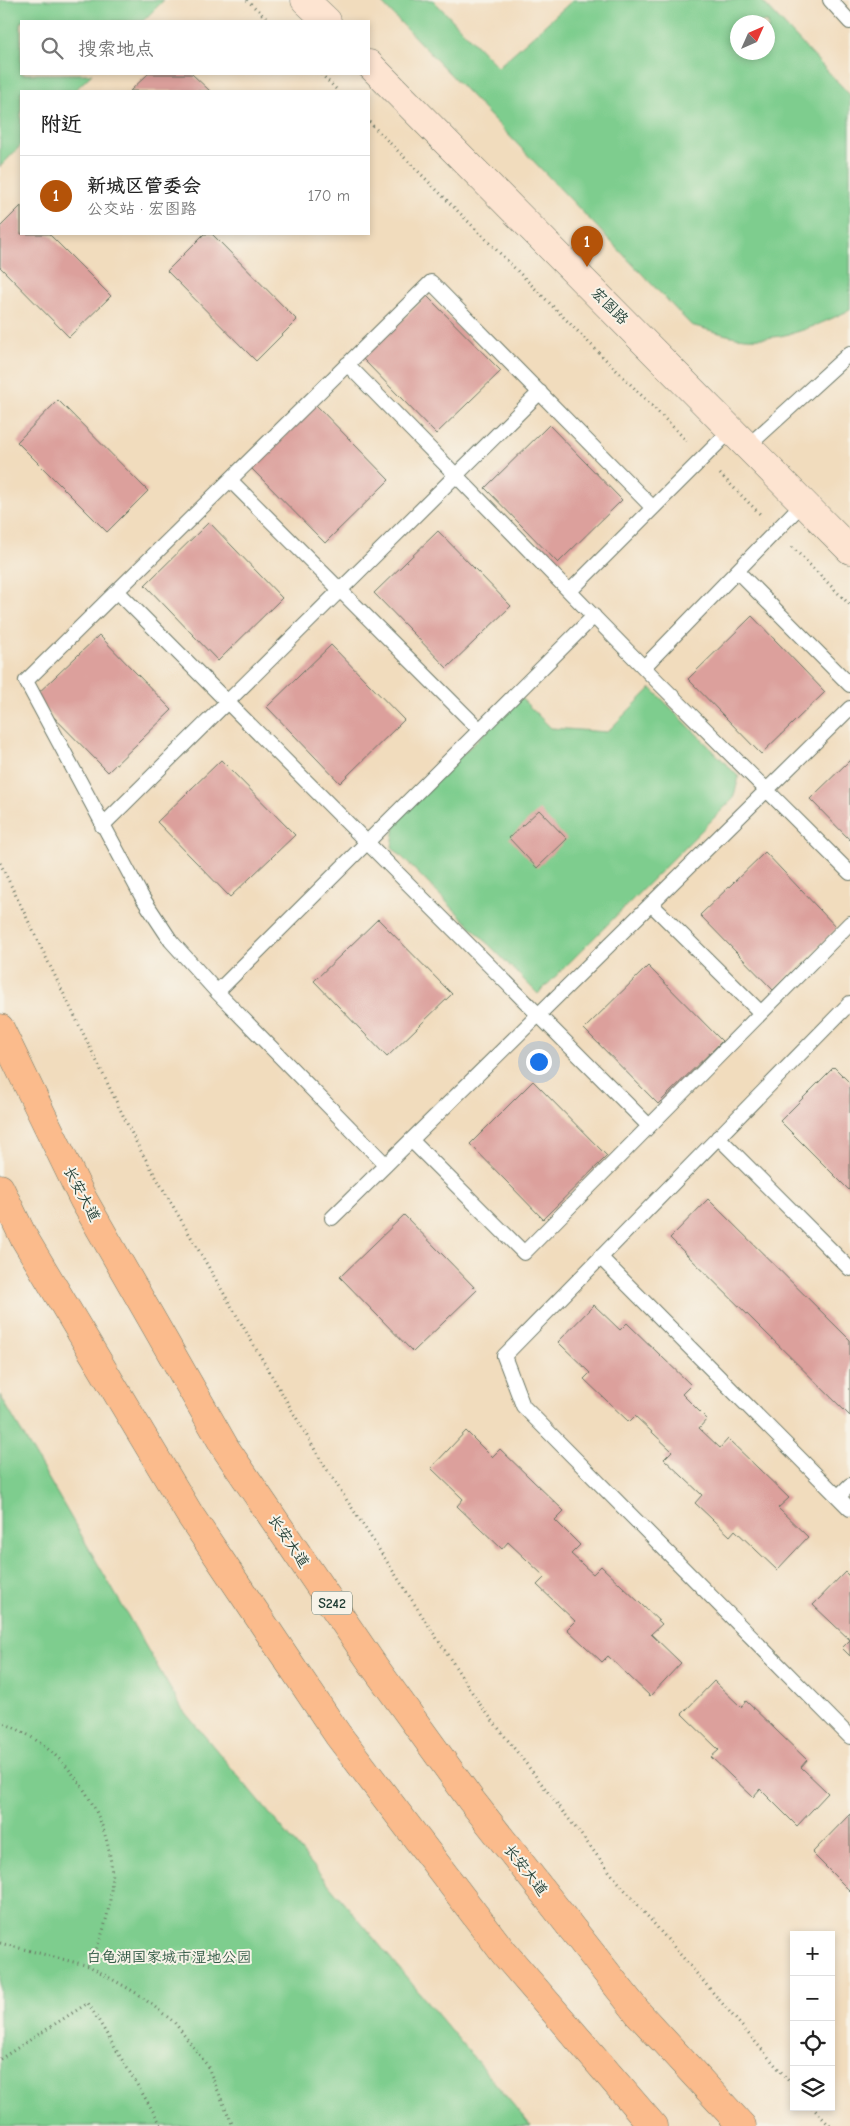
<!DOCTYPE html>
<html lang="zh">
<meta charset="utf-8">
<style>
:root{--surface:#fff;--page:#f2f2f2;--text:#222;--muted:#767676;--line:#e0e0e0;--accent:#b45309}
body{margin:0;font-family:"Comic Neue","LXGW WenKai TC",sans-serif;background:var(--page);color:var(--text)}
.controls{position:absolute;right:15px;bottom:15px;display:grid;overflow:hidden;border-radius:0px;box-shadow:0 2px 8px #0003}
.controls button{width:45px;height:45px;display:grid;place-items:center;padding:0;border:0;border-bottom:1px solid var(--line);background:var(--surface);color:var(--text);font:25px sans-serif}
.compass{position:absolute;left:730px;top:15px;width:45px;height:45px;border-radius:50%;background:var(--surface);box-shadow:0 2px 8px #0003;rotate:45deg}
.you{position:absolute;left:538px;top:1061px;width:18px;height:18px;margin:-12px;border:4px solid #fff;border-radius:50%;background:#1a73e8;box-shadow:0 0 0 8px #1a73e833}
.badge{display:grid;place-items:center;width:32px;height:32px;border-radius:50%;background:var(--accent);color:#fff;font-size:16px;font-weight:700}
.pin{position:absolute;translate:-50% -41px;filter:drop-shadow(0 1px 2px #0008)}
.pin::after{content:'';position:absolute;top:26px;width:18px;height:15px;background:inherit;clip-path:polygon(0 0,100% 0,50% 100%)}
.list{margin:0;padding:0;list-style:none}
h2{display:flex;justify-content:space-between;align-items:center;height:65px;margin:0;padding:0 20px;font-size:21px}
h2 small{font-size:16px;font-weight:400;color:var(--muted)}
.list li{display:grid;grid-template-columns:32px 1fr auto;gap:15px;align-items:center;box-sizing:border-box;height:80px;padding:0 20px;border-top:1px solid var(--line)}
.list b{display:block;font-size:19px;white-space:nowrap}
.list p{margin:0;font-size:16px;white-space:nowrap;color:var(--muted)}
.list em{font-size:16px;font-style:normal;color:var(--muted)}
.icon{flex:none;width:28px;height:28px;fill:none;stroke:currentColor;stroke-width:2;stroke-linecap:round;stroke-linejoin:round}
.map{position:relative;flex:none;width:850px;height:2126px;overflow:hidden}
.search{position:absolute;background:var(--surface);box-shadow:0 2px 8px #0003;left:20px;top:20px;width:350px;height:55px;display:flex;align-items:center;gap:12px;box-sizing:border-box;padding:0 18px;border-radius:0px;color:var(--muted);font-size:19px}
.panel{position:absolute;background:var(--surface);box-shadow:0 2px 8px #0003;left:20px;top:90px;width:350px;height:145px;border-radius:0px}
.map>svg:first-child{display:block}
.green{fill:#7ecd8e;stroke:#4e8561;fill-rule:evenodd}
.building{fill:#dca09c}
.lines{fill:none;stroke-linecap:round;stroke-linejoin:round}
.lane-casing{stroke:#687564;stroke-width:16}
.secondary-casing{stroke:#687564;stroke-width:29}
.primary-casing{stroke:#687564;stroke-width:29}
.path{stroke:#687564;stroke-width:3;stroke-dasharray:1 4;stroke-linecap:butt}
.lane{stroke:#fff;stroke-width:14}
.secondary{stroke:#fde4d1;stroke-width:28}
.primary{stroke:#fbbb8c;stroke-width:28}
.labels{text-anchor:middle;stroke-width:4;stroke-linejoin:round;paint-order:stroke}
.shield{fill:#f7f3e8;stroke:#60746a;stroke-width:1}
.shield-label{font-size:14px;font-weight:bold;fill:#1f3d34}
.street-label{font-size:15px;fill:#1f3d34;stroke:#f7f3e8}
.park-label{font-size:15px;fill:#325a46;stroke:#f7f3e8}
</style>
<div class="map">
<svg width="850" height="2126" viewBox="0 0 850 2126">
<rect width="100%" height="100%" fill="#f7f3e8"/>
<filter id="ink" filterUnits="userSpaceOnUse"><feTurbulence type="fractalNoise" baseFrequency=".02" numOctaves="2"/><feDisplacementMap in="SourceGraphic" scale="10" xChannelSelector="R" yChannelSelector="G"/><feConvolveMatrix kernelMatrix="1 2 1 2 8 2 1 2 1" color-interpolation-filters="sRGB"/></filter>
<filter id="wash" filterUnits="userSpaceOnUse"><feTurbulence type="fractalNoise" baseFrequency=".0096" numOctaves="4" result="noise"/><feDisplacementMap in="SourceGraphic" scale="20" xChannelSelector="R" yChannelSelector="G"/><feGaussianBlur stdDeviation="1.12" result="paint"/><feColorMatrix in="noise" values="0 0 0 0 0 0 0 0 0 0 0 0 0 0 0 0 0 1.4 0 .05"/><feComposite in="paint" operator="in"/></filter>
<g filter="url(#wash)">
<rect width="100%" height="100%" fill="#f1dcbd"/>
<path class="green" d="M0,0H164L143,21H21V74H92L74,91H21V145L0,167Z
M379,0H433L498,67L573,0H761L850,95V310C812,328 779,343 736,337C721,334 706,329 691,325ZM738,22H768V52H738Z
M651,688L739,777L733,799L538,994L392,847L396,818L521,698L551,728L607,732Z
M0,1395L182,1709L531,2126H0Z"/>
<g id="blocks">
<path class="building" d="M148,74H192L210,91H130Z
M21,206V234H49L111,296L69,337L0,267V227Z
M204,234H212L297,320L256,361L167,271Z
M427,296L501,371L436,434L363,359Z
M58,400L148,491L107,532L17,442Z
M316,405L389,480L325,543L251,468Z
M549,425L622,500L558,563L485,488Z
M209,522L282,598L218,661L145,585Z
M438,531L511,606L447,668L374,593Z
M752,616L825,692L761,754L688,679Z
M99,635L172,710L108,772L34,697Z
M331,645L404,720L340,783L267,707Z
M221,760L295,835L230,897L157,822Z
M850,760V840L810,799Z
M539,810L567,839L537,868L509,838Z
M765,852L837,928L773,990L700,915Z
M378,919L452,994L387,1057L314,981Z
M648,966L722,1041L658,1104L584,1029Z
M834,1067L850,1083V1191L780,1121Z
M533,1081L607,1156L543,1219L470,1144Z
M708,1199L850,1340V1416L670,1238Z
M404,1215L477,1290L413,1352L340,1277Z
M594,1305L620,1330L627,1323L691,1385L682,1394L707,1419L699,1428L720,1448L728,1439L789,1498L778,1508L808,1537L777,1570L735,1530L730,1536L695,1503L702,1495L664,1459L672,1451L635,1416L629,1422L584,1379L590,1373L558,1342Z
M466,1431L492,1457L500,1449L564,1511L555,1520L580,1545L571,1554L593,1574L601,1566L662,1624L651,1634L681,1663L650,1696L608,1656L602,1662L567,1629L575,1621L537,1585L545,1577L508,1542L502,1549L457,1506L463,1499L431,1468Z
M845,1572L850,1577V1656L842,1648L850,1640L813,1605Z
M714,1681L741,1707L746,1701L807,1760L801,1767L828,1793L797,1826L760,1789L753,1797L711,1757L719,1750L682,1714Z
M850,1814V1891L812,1853Z"/>
</g>
</g>
<g filter="url(#ink)">
<use href="#blocks" fill-opacity="0" stroke="#687564" stroke-width="1"/>
<g class="lines">
<defs>
<path id="lane" d="M830,0L850,22
M347,364L658,682L850,873
M748,446L850,353
M230,480L479,729
M737,571L850,685
M117,591L26,681L142,897L171,941L217,992L386,1165
M570,591L732,429
M644,667L803,503
M102,826L540,392
M651,904L761,1013
M217,992L594,616
M850,1003L504,1356L523,1406L850,1737
M649,1126L117,591L431,282L653,508
M718,1137L850,1269
M411,1140L524,1253L850,923
M332,1218L850,708
M600,1257L850,1509
M838,1497L850,1485"/>
<path id="secondary" d="M305,0L327,21
M369,64L850,550"/>
<path id="primary" d="M0,1028L83,1199L226,1449L374,1666L471,1800L639,2014L742,2126
M0,1188L23,1236L190,1515L338,1735L504,1953L653,2126"/>
</defs>
<use href="#lane" class="lane-casing"/>
<use href="#secondary" class="secondary-casing"/>
<use href="#primary" class="primary-casing"/>
<path class="path" d="M247,0L269,21
M321,74L338,91
M369,122L687,441
M720,474L760,514
M792,547L850,605
M0,863L138,1146L322,1462L479,1703L613,1876L794,2087
M0,1722C58,1742 100,1797 110,1856C116,1893 105,1933 89,1966
M0,1943L89,1966L138,1994L174,2022L207,2065L233,2126
M0,2059L88,2003L162,2126
M812,2107L830,2126"/>
<use href="#lane" class="lane"/>
<use href="#secondary" class="secondary"/>
<use href="#primary" class="primary"/>
</g>
</g>
<g class="labels">
<rect class="shield" x="312" y="1591.5" width="40" height="23" rx="4"/>
<g class="shield-label">
<text x="332" y="1608">S242</text>
</g>
<g class="street-label">
<text transform="translate(610 306) rotate(45)" y="5">宏图路</text>
<text transform="translate(82 1194) rotate(62)" y="5">长安大道</text>
<text transform="translate(289 1541) rotate(56)" y="5">长安大道</text>
<text transform="translate(526 1870) rotate(52)" y="5">长安大道</text>
</g>
<g class="park-label">
<text x="169" y="1962">白龟湖国家城市湿地公园</text>
</g>
</g>
</svg>
<div class="controls">
<button>+</button>
<button>−</button>
<button><svg class="icon" aria-label="locate" viewBox="0 0 24 24"><circle cx="12" cy="12" r="6"/><path d="M12 2v4M12 18v4M2 12h4M18 12h4"/></svg></button>
<button><svg class="icon" aria-label="layers" viewBox="0 0 24 24"><path d="M12 4l9 5-9 5-9-5zM3 14l9 5 9-5"/></svg></button>
</div>
<svg class="compass" viewBox="-18 -18 36 36"><path d="M0-13l5 13h-10z" fill="#e53935"/><path d="M0 13l5-13h-10z" fill="#767676"/></svg>
<div class="you"></div>
<div class="pin badge" style="left:587px;top:267px">1</div>
<div class="search"><svg class="icon" aria-label="search" viewBox="0 0 24 24"><circle cx="10" cy="10" r="6"/><path d="M15 15l6 6"/></svg>搜索地点</div>
<section class="panel">
<h2>附近<small></small></h2>
<ul class="list">
<li><span class="badge">1</span><div><b>新城区管委会</b><p>公交站 · 宏图路</p></div><em>170 m</em></li>
</ul>
</section>
</div>
